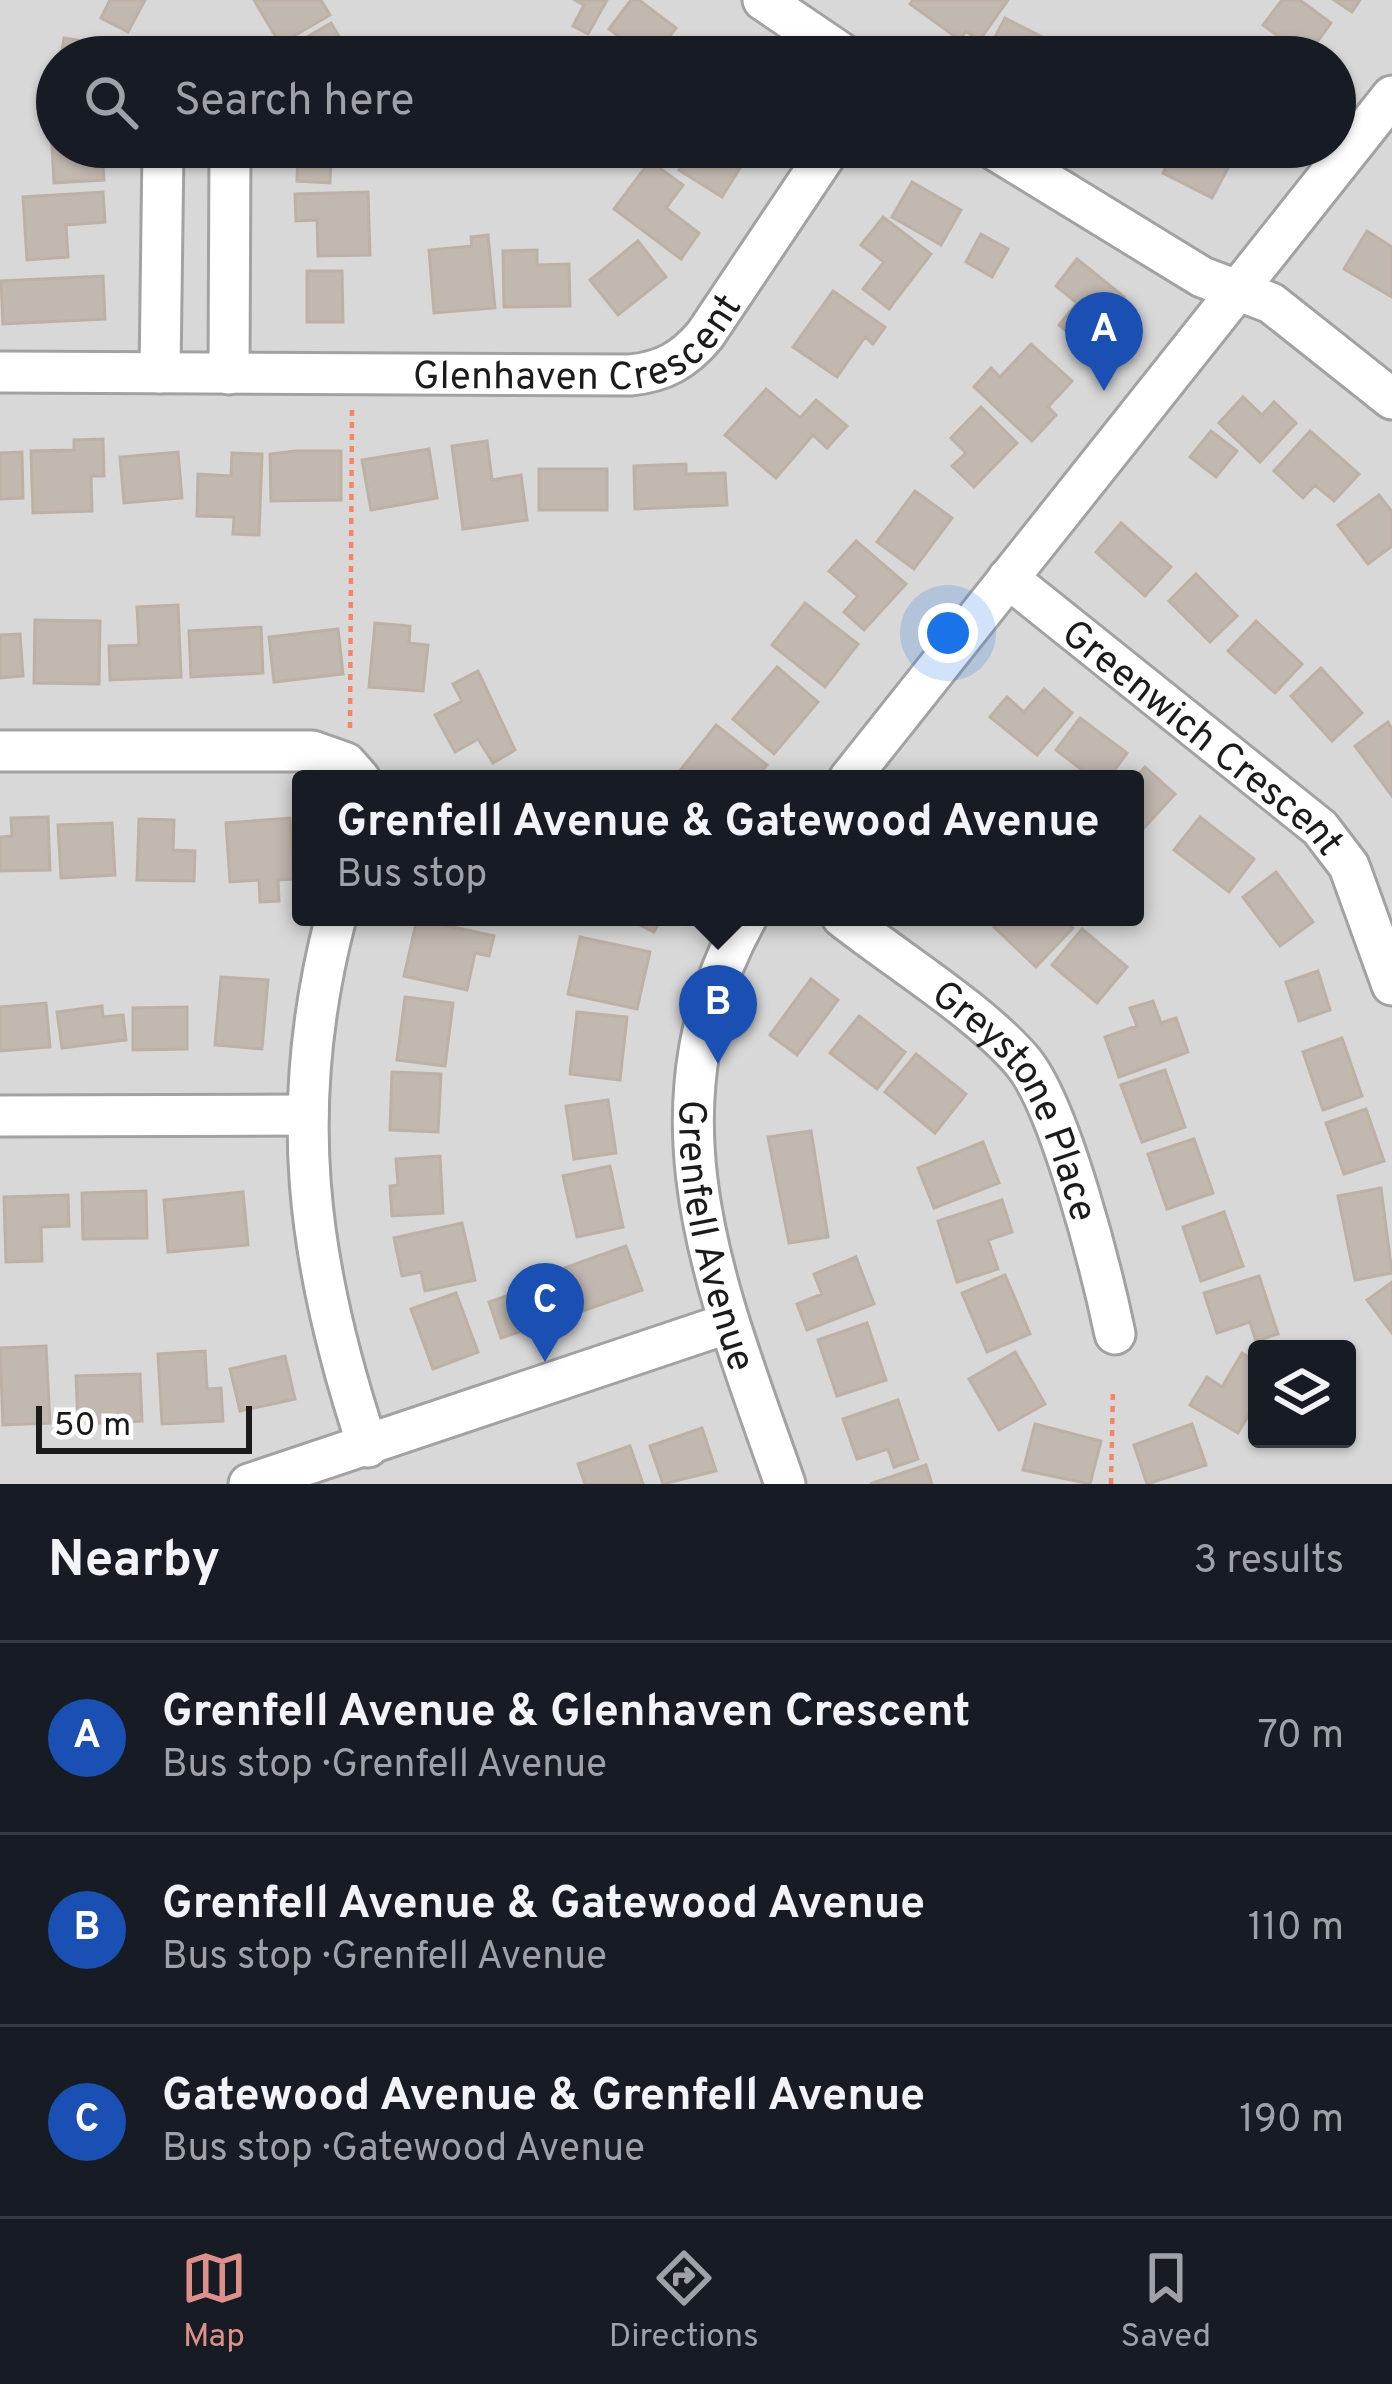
<!DOCTYPE html>
<meta charset="utf-8">
<style>
:root{--surface:#171b24;--page:#242831;--text:#f1f3f6;--muted:#9ea1a6;--line:#363941;--accent:#dc9089}
body{margin:0;font-family:Overpass,sans-serif;background:var(--page);color:var(--text)}
.controls{position:absolute;right:36px;bottom:36px;display:grid;overflow:hidden;border-radius:12px;box-shadow:0 3px 9px #0004}
.controls button{width:108px;height:108px;display:grid;place-items:center;padding:0;border:0;border-bottom:3px solid var(--line);background:var(--surface);color:var(--text);font:60px sans-serif}
.scale{position:absolute;left:36px;bottom:30px;width:216px;box-sizing:border-box;padding-left:12px;border:6px solid #1b1b1b;border-top:0;font-size:33px;line-height:42px;white-space:nowrap;color:#1b1b1b;-webkit-text-stroke:9px #fff;paint-order:stroke}
.you{position:absolute;left:948px;top:633px;width:42px;height:42px;margin:-30px;border:9px solid #fff;border-radius:50%;background:#1a73e8;box-shadow:0 0 0 18px #1a73e833}
.badge{display:grid;place-items:center;width:78px;height:78px;border-radius:50%;background:var(--accent);color:#fff;font-size:39px;font-weight:700}
.pin{position:absolute;translate:-50% -99px;filter:drop-shadow(0 3px 6px #0008)}
.pin::after{content:'';position:absolute;top:63px;width:42px;height:36px;background:inherit;clip-path:polygon(0 0,100% 0,50% 100%)}
.popup{position:absolute;left:292px;top:770px;width:852px;height:156px;box-sizing:border-box;display:grid;place-content:center;border-radius:12px;background:var(--surface);filter:drop-shadow(0 3px 9px #0005);font-size:39px;white-space:nowrap;color:var(--muted)}
.popup b{font-size:45px;color:var(--text)}
.popup::after{content:'';position:absolute;left:50%;top:100%;margin-left:-24px;border:24px solid transparent;border-top-color:var(--surface)}
.list{margin:0;padding:0;list-style:none}
h2{display:flex;justify-content:space-between;align-items:center;height:156px;margin:0;padding:0 48px;font-size:51px}
h2 small{font-size:39px;font-weight:400;color:var(--muted)}
.list li{display:grid;grid-template-columns:78px 1fr auto;gap:36px;align-items:center;box-sizing:border-box;height:192px;padding:0 48px;border-top:3px solid var(--line)}
.list b{display:block;font-size:45px;white-space:nowrap}
.list p{margin:0;font-size:39px;white-space:nowrap;color:var(--muted)}
.list em{font-size:39px;font-style:normal;color:var(--muted)}
.icon{flex:none;width:66px;height:66px;fill:none;stroke:currentColor;stroke-width:2;stroke-linecap:round;stroke-linejoin:round}
.map{position:relative;flex:none;width:1392px;height:1484px;overflow:hidden}
.search{position:absolute;background:var(--surface);box-shadow:0 3px 9px #0004;left:36px;right:36px;top:36px;height:132px;display:flex;align-items:center;gap:30px;box-sizing:border-box;padding:0 42px;border-radius:66px;color:var(--muted);font-size:45px}
.sheet{height:732px;background:var(--surface)}
nav{display:flex;justify-content:space-around;align-items:center;box-sizing:border-box;height:168px;border-top:3px solid var(--line);background:var(--surface);font-size:33px;color:var(--muted)}
nav a{display:grid;justify-items:center;gap:6px}
nav .on{color:var(--accent)}
.map>svg:first-child{display:block}
.residential{fill:#d9d8d8;fill-rule:evenodd}
.building{fill:#c1b8b0;stroke:#bdb1a3;stroke-width:3}
.lines{fill:none;stroke-linecap:round;stroke-linejoin:round}
.minor-casing{stroke:#a2a2a2;stroke-width:45}
.path{stroke:#f78466;stroke-width:4.5;stroke-dasharray:6 6;stroke-linecap:butt}
.minor{stroke:#fff;stroke-width:39}
.labels{text-anchor:middle;stroke-width:9;stroke-linejoin:round;paint-order:stroke}
.street-label{font-size:39px;fill:#1b1b1b;stroke:#fff}
</style>
<div class="map">
<svg width="1392" height="1484" viewBox="0 0 1392 1484">
<rect width="100%" height="100%" fill="#ece9e0"/>
<path class="residential" d="M0,0H1392V1484H0ZM57,57H1335V147H57ZM301,779H1135V917H301ZM1257,1349H1347V1439H1257Z"/>
<path class="building" d="M110,0H145L128,32L101,18Z
M254,0H321L330,15L280,44Z
M575,0H607L588,34L573,26L584,5Z
M631,0H639L676,28L654,57H646L609,29Z
M913,0H1008L979,41L966,31L960,40L910,4Z
M1282,0H1300L1331,23L1306,57L1263,25Z
M1334,0H1360L1352,12Z
M1005,18L1052,42L1045,57L985,56Z
M331,23L350,55L287,57L283,51Z
M64,38L108,45L106,57H61Z
M51,126H57V147H102L104,180L54,183Z
M298,147H378L377,162L331,160L330,183L297,181Z
M693,147H753L722,197L679,170Z
M1176,147L1237,151L1212,198L1163,173Z
M650,161L683,185L666,208L699,233L681,259L614,209Z
M912,182L961,210L941,245L892,217Z
M103,192L105,222L66,225L68,257L27,260L23,197Z
M368,192L370,255L318,256L317,220L296,221L295,194Z
M883,217L931,254L889,309L863,289L884,262L861,245Z
M1367,231L1392,247V297L1344,269Z
M981,234L1008,249L992,277L966,262Z
M488,235L495,308L434,313L429,250L472,246L471,237Z
M638,241L666,277L618,315L590,280Z
M537,250V265L569,264L570,306L504,307L503,251Z
M1077,259L1124,297L1084,345L1059,325L1077,303L1056,286Z
M307,271H342L343,322H307Z
M103,276L105,319L3,324L1,281Z
M833,291L885,327L873,344L865,337L837,377L793,347Z
M1031,344L1072,381L1048,407L1056,415L1032,441L974,387L991,368L1000,377Z
M766,389L800,418L816,400L847,426L827,448L813,435L776,478L725,435Z
M1243,397L1262,415L1274,402L1296,423L1260,462L1219,423Z
M981,407L1017,443L974,487L952,466L966,453L951,438Z
M1211,431L1237,451L1216,477L1190,457Z
M1310,431L1359,474L1334,501L1315,485L1303,498L1274,471Z
M103,439L104,476H91L92,511L33,513L31,451L74,450V440Z
M487,441L492,480L521,475L527,520L463,529L452,446Z
M429,449L437,498L371,510L362,460Z
M295,451H341V500L271,501L270,454Z
M22,452L23,498L0,499V453Z
M178,452L182,498L124,503L120,457Z
M232,453L262,454L259,535L233,534L234,517L197,516L198,474L231,476Z
M686,464V474L725,473L727,505L635,509L634,466Z
M539,469H607V510H539Z
M915,491L952,518L914,569L877,542Z
M1379,495L1392,512V546L1368,564L1338,525Z
M1121,523L1171,567L1145,596L1096,552Z
M856,541L906,584L864,630L844,612L858,596L829,571Z
M1196,574L1237,616L1210,642L1169,601Z
M805,603L858,644L825,687L772,645Z
M178,605L181,677L110,680L109,646L139,645L137,607Z
M35,620L100,621L99,684L34,683Z
M1256,621L1302,664L1275,693L1228,651Z
M375,623L410,626L409,643L428,645L423,691L369,687Z
M261,627L263,673L191,677L189,631Z
M338,629L343,674L274,682L269,637Z
M20,634L23,676L0,678V635Z
M777,667L818,702L774,754L733,719Z
M1321,668L1362,713L1332,741L1291,696Z
M478,671L515,750L493,763L478,739L455,752L435,715L462,701L453,684Z
M1044,689L1072,713L1037,755L990,717L1007,697L1024,712Z
M1080,718L1127,753L1108,779H1094L1056,750Z
M1388,722L1392,729V796L1355,746Z
M716,725L767,765L755,779L675,777Z
M1145,767L1175,794L1141,831L1135,825L1134,779Z
M472,772L512,779H471Z
M48,817L50,870L0,871V837L12,836L11,818Z
M1200,817L1254,859L1229,892L1174,850Z
M290,818L294,879L278,880L279,901L260,902L259,880L230,882L226,823Z
M139,819L174,820L173,850L195,851L194,881L137,880Z
M112,823L115,875L61,878L58,825Z
M1276,872L1313,922L1280,946L1243,897Z
M623,917H662L654,932Z
M1003,917H1061L1073,928L1036,967L994,927Z
M417,919L494,936L489,956L475,953L467,990L404,976Z
M1082,929L1127,967L1097,1003L1052,965Z
M580,937L650,952L637,1009L568,994Z
M1318,971L1330,1010L1299,1021L1286,982Z
M221,977L268,980L262,1049L215,1045Z
M811,979L838,1000L797,1055L770,1035Z
M405,997L453,1003L445,1066L397,1060Z
M1153,1001L1161,1023L1176,1018L1188,1052L1119,1077L1105,1037L1137,1026L1130,1008Z
M46,1003L50,1047L0,1051V1007Z
M102,1006L103,1017L123,1015L126,1040L62,1048L57,1012Z
M187,1007V1049L133,1050V1008Z
M577,1012L627,1017L620,1080L570,1074Z
M859,1016L905,1052L877,1089L830,1053Z
M1342,1038L1362,1096L1323,1110L1303,1052Z
M916,1054L966,1094L935,1133L885,1092Z
M1165,1070L1185,1127L1142,1142L1121,1085Z
M392,1072L441,1074L438,1132L390,1130Z
M608,1100L616,1153L574,1159L566,1106Z
M1366,1109L1384,1161L1344,1174L1326,1123Z
M811,1131L828,1237L789,1243L768,1137Z
M1194,1139L1213,1193L1167,1209L1148,1154Z
M983,1142L999,1183L934,1208L918,1168Z
M440,1156L443,1213L392,1216L390,1186L398,1185L396,1159Z
M610,1166L623,1227L577,1237L563,1176Z
M1381,1188L1392,1273L1355,1280L1338,1196Z
M146,1191L147,1238L83,1239L82,1193Z
M243,1192L248,1245L168,1252L164,1200Z
M68,1195L69,1226L41,1227L42,1261L6,1262L4,1197Z
M1002,1200L1012,1232L988,1240L998,1269L957,1282L938,1221Z
M1224,1212L1243,1266L1201,1281L1183,1227Z
M462,1223L475,1280L425,1291L421,1272L402,1276L394,1238Z
M626,1246L642,1290L557,1320L542,1276Z
M856,1257L874,1304L807,1330L797,1304L822,1294L814,1274Z
M1005,1275L1030,1334L987,1352L962,1293Z
M1259,1276L1278,1334L1256,1341L1250,1322L1217,1333L1204,1293Z
M1392,1282V1333L1367,1300Z
M518,1292L531,1328L501,1338L489,1302Z
M456,1293L478,1352L433,1369L411,1309Z
M867,1323L886,1380L837,1396L818,1340Z
M46,1346L50,1423L3,1425L0,1348Z
M205,1351L207,1389L221,1388L223,1421L162,1424L158,1354Z
M1015,1352L1045,1404L999,1430L969,1379Z
M1242,1353L1257,1362V1401L1238,1433L1190,1405L1207,1377L1222,1387Z
M285,1356L295,1399L240,1411L230,1369Z
M140,1374L142,1421L78,1424L76,1376Z
M898,1400L918,1459L894,1467L888,1449L857,1459L843,1419Z
M1035,1424L1101,1441L1090,1484L1023,1470Z
M1192,1424L1206,1465L1147,1484L1134,1445Z
M702,1428L716,1471L663,1484L650,1446Z
M630,1446L643,1484H585L578,1464Z
M926,1465L932,1484H870Z"/>
<g class="lines">
<defs>
<g id="minor">
<path d="M763,0L847,57"/>
<path d="M990,147L1202,277L1271,303L1392,399"/>
<path id="s1" d="M0,372L630,375C663,372 684,360 705,335L831,147"/>
<path d="M160,373L163,147"/>
<path d="M229,374L230,147"/>
<path id="s2" d="M1008,578L1320,828L1349,866L1392,985"/>
<path d="M0,751H312L346,763L360,779"/>
<path d="M849,779L1392,96"/>
<path d="M336,917C286,1107 307,1264 368,1447"/>
<path id="s3" d="M747,917C638,1113 718,1291 785,1484"/>
<path id="s4" d="M842,917C895,959 981,1012 1023,1062C1061,1108 1102,1272 1115,1334"/>
<path d="M0,1116L308,1115"/>
<path d="M249,1484L729,1323"/>
</g>
</defs>
<use href="#minor" class="minor-casing"/>
<path class="path" d="M350,728L352,409
M1111,1484L1113,1388"/>
<use href="#minor" class="minor"/>
</g>
<g class="labels">
<g class="street-label">
<text dy="14" stroke="none"><textPath href="#s1" startOffset="588">Glenhaven Crescent</textPath></text>
<text dy="14" stroke="none"><textPath href="#s2" startOffset="252">Greenwich Crescent</textPath></text>
<text dy="14" stroke="none"><textPath href="#s4" startOffset="261">Greystone Place</textPath></text>
<text dy="14" stroke="none"><textPath href="#s3" startOffset="330">Grenfell Avenue</textPath></text>
</g>
</g>
</svg>
<div class="controls">
<button><svg class="icon" aria-label="layers" viewBox="0 0 24 24"><path d="M12 4l9 5-9 5-9-5zM3 14l9 5 9-5"/></svg></button>
</div>
<div class="scale">50 m</div>
<div class="you"></div>
<div class="pin badge" style="left:1104px;top:391px;background:#1a4fb4">A</div>
<div class="pin badge" style="left:718px;top:1064px;background:#1a4fb4">B</div>
<div class="popup"><b>Grenfell Avenue &amp; Gatewood Avenue</b>Bus stop</div>
<div class="pin badge" style="left:545px;top:1362px;background:#1a4fb4">C</div>
<div class="search"><svg class="icon" aria-label="search" viewBox="0 0 24 24"><circle cx="10" cy="10" r="6"/><path d="M15 15l6 6"/></svg>Search here</div>
</div>
<section class="sheet">
<h2>Nearby<small>3 results</small></h2>
<ul class="list">
<li><span class="badge" style="background:#1a4fb4">A</span><div><b>Grenfell Avenue &amp; Glenhaven Crescent</b><p>Bus stop · Grenfell Avenue</p></div><em>70 m</em></li>
<li><span class="badge" style="background:#1a4fb4">B</span><div><b>Grenfell Avenue &amp; Gatewood Avenue</b><p>Bus stop · Grenfell Avenue</p></div><em>110 m</em></li>
<li><span class="badge" style="background:#1a4fb4">C</span><div><b>Gatewood Avenue &amp; Grenfell Avenue</b><p>Bus stop · Gatewood Avenue</p></div><em>190 m</em></li>
</ul>
</section>
<nav>
<a class="on"><svg class="icon" aria-label="map" viewBox="0 0 24 24"><path d="M3 6l6-2 6 2 6-2v14l-6 2-6-2-6 2zM9 4v14M15 6v14"/></svg>Map</a>
<a><svg class="icon" aria-label="directions" viewBox="0 0 24 24"><path d="M12 3l9 9-9 9-9-9zM9 14v-3h6M13 9l2 2-2 2"/></svg>Directions</a>
<a><svg class="icon" aria-label="saved" viewBox="0 0 24 24"><path d="M7 4h10v16l-5-4-5 4z"/></svg>Saved</a>
</nav>
